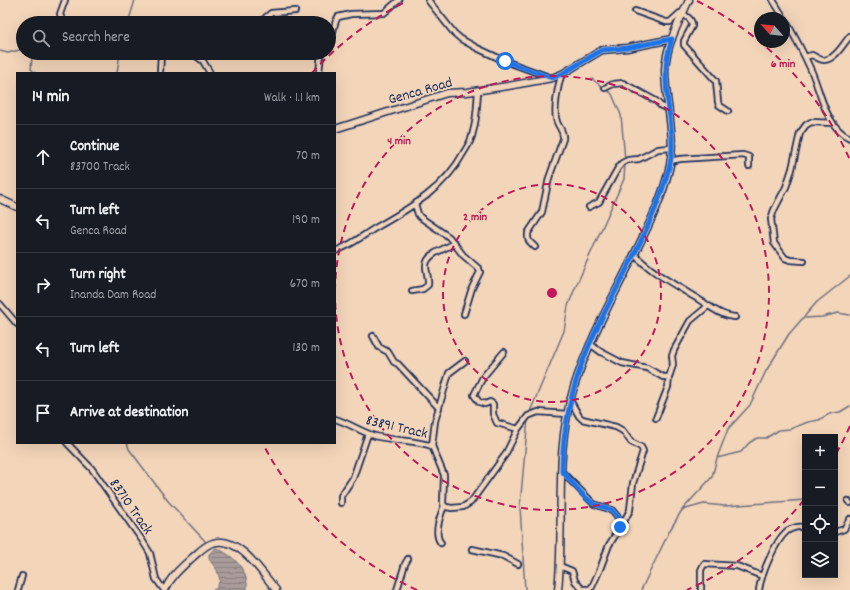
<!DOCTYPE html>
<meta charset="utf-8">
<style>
:root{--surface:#171b24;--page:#242831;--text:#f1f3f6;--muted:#9ea1a6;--line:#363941}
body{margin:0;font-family:Dekko,sans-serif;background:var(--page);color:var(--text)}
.controls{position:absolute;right:12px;bottom:12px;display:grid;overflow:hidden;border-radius:0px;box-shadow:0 4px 16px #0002}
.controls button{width:36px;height:36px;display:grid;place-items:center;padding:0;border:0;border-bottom:1px solid var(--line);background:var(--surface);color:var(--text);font:20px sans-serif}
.compass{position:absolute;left:754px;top:12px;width:36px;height:36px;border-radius:50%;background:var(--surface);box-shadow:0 4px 16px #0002;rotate:297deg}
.stop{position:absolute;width:12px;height:12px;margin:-9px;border:3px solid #1a73e8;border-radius:50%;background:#fff}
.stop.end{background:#1a73e8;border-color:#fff;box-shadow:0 1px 4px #0008}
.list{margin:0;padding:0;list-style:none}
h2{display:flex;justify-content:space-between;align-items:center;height:52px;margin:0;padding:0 16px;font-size:17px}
h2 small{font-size:13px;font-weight:400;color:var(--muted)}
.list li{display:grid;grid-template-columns:26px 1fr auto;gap:12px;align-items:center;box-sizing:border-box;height:64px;padding:0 16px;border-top:1px solid var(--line)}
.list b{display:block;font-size:15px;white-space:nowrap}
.list p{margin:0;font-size:13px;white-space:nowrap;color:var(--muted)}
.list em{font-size:13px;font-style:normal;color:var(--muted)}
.icon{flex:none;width:22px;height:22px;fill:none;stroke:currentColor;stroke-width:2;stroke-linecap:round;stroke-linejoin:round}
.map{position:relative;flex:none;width:850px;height:590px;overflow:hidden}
.search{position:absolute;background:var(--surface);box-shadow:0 4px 16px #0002;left:16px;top:16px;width:320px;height:44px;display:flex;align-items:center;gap:10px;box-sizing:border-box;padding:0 14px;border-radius:22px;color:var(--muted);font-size:15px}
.panel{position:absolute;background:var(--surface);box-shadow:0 4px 16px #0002;left:16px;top:72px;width:320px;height:372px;border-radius:0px}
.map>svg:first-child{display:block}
.water{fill:url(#water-rules);stroke:#707082}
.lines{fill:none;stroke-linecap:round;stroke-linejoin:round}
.stream{stroke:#707082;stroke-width:1.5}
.street-casing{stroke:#1b2f5e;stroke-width:8}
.secondary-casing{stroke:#1b2f5e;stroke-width:9}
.street{stroke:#f3d5b9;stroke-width:4.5}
.secondary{stroke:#f3d5b9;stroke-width:6}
.route{stroke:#1a73e8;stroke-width:5}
.ring{fill:none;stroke:#c2185b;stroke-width:2;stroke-dasharray:7 5}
.labels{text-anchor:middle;stroke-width:3.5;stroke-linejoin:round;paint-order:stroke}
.street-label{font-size:15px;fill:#1b2f5e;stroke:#f3d5b9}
.centre{fill:#c2185b;stroke:#f3d5b9;stroke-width:2}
.ring-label{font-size:12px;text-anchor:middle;font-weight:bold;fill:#c2185b;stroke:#f3d5b9;stroke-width:3.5;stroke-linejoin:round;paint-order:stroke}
</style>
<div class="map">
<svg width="850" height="590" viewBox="0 0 850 590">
<defs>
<pattern id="water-rules" width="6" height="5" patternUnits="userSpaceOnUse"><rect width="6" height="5" fill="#a99c9a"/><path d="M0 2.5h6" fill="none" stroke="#898081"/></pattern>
</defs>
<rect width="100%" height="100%" fill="#f3d5b9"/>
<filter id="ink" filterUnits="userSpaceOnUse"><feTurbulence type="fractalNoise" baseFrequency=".025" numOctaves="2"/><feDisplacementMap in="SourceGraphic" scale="8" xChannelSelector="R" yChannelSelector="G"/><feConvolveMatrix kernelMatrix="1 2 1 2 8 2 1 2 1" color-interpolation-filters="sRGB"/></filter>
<g filter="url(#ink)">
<path class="water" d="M216,548C233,555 249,570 247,590H212L216,589L220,580L217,570L209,559V554Z"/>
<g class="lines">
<path class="stream" d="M128,23L135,0
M0,51L8,53L23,49
M30,53L32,57L31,69L35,73
M117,73L120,53
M592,79L612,94L621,115L625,160
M805,318L822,317L838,313L850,315
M529,414L564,331L568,306L576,286L624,179L625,163
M127,443L129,449L168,501L205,541
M717,458L741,452L749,443L757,438H766L779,430L790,429L808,422L819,420L829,414L840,412L850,406
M835,502H836
M682,510L704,504L725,506L805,500
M525,590L520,506L528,418
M641,590L670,530L682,510L712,477L717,458L728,429L750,405L766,371L789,334L817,302L850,276"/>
<defs>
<path id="street" d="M428,0L454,33L461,39L477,48L505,61L552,78
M773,0L784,18
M635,11L666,22H670L680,13C686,15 693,20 692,26L684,41V45L716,81L718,102L719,105L728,111
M784,18C794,35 803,52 811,70C821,92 825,127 850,138
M63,23L60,14L65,0
M265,23V18L271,13L295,11
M329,43C334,35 333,24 338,17L351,14L384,13L399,0
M196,56L203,61L210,73
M805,57L812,55C816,57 820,60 824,60C835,60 844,43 850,36
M160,73L161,53
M319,73L321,53
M605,88L613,84L623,83L656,101L661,106L669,109
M670,161L680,159L743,155L749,157V166
M415,204L418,214L420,217L449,237L463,255L479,269L480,272L472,288L464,314
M589,207L599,202L618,168L622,163L628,160L639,159L658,149L671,148
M535,247L529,241L528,238V233L542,212L549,178L563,139C564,131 559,128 557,122C553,112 558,84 562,74
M335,251C351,246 363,235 377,227C412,207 445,188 464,152C468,146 472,139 473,132C477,119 477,104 478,90
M634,254C651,272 672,283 693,296C706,303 719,316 735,317
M804,261L790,260L785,258L774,243L771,219L774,210L786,187L792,169L800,133L806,125L811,122L833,123
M412,291L423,289L428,285C429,278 426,272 426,266C426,254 445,249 455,243
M0,304L17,324
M373,336L379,347L388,352L394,362L398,364L439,408
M590,344L601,352L622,363L647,368L663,377H668
M504,352L483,377L474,395L479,402L485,404L490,402L493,404V414L497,423L518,429
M465,361L449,373L435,421L432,446L444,475L443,504L446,507L452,508L463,507L471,502L505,455L518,429L528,416L538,412L567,414
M656,418L668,387L669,377L673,365L672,356L674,350L690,321L708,306
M335,419C349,423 361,432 375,436C394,441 414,440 432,446
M67,443L92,469L142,540L150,553L156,579L164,590
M561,471L594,504L612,510L623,523
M848,501L850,503
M341,503V496L353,478L368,434
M835,532L844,529L850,519
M441,543C433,534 440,516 444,506
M472,549L503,556L518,564
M560,566L572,571L575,581L582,589H589L592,587L600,569L609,545L623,523L630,510L633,483L643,451L641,447L631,442L623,431L616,427L582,419L579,416L570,400
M18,590L22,576
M397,590L405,564L408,559
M701,590V570L704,564L737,566L762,576
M759,590C761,575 775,541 787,531C792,528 799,526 805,527"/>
<path id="secondary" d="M335,129L447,93L467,92L508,86L552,78L562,74L602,50L627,48L672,39
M0,199L17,207
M165,590C171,576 182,567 193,557C199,552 205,545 213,543C238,534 263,574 276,590
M558,590C565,523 553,453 574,387C589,339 615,294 637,249C650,223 664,194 670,165C676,134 665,102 665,70C666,45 679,22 689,0"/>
</defs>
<use href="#street" class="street-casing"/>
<use href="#secondary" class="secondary-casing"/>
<use href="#street" class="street"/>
<use href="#secondary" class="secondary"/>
</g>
</g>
<g class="lines" filter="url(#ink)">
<path class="route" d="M505,61L552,78L562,74L602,50L627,48L672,39C669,49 666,58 666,69C664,102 678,136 669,168C652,232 614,287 588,348C571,388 563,427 562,471L584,496L594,504L612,510L623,523L620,527"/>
</g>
<g class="ring">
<circle cx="552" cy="293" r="109"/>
<path d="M335 291A217 217 0 1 1 335 295"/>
<path d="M850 426A326 326 0 0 1 836 454M804 500A326 326 0 0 1 687 590M417 590A326 326 0 0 1 263 444M312 73A326 326 0 0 1 407 1M697 1A326 326 0 0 1 850 160"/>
</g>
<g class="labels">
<g class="street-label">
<text transform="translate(420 90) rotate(-16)" y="5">Genca Road</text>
<text transform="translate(397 426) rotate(13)" y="5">83891 Track</text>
<text transform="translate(132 506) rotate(55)" y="5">83710 Track</text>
</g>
</g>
<circle cx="552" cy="293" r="6" class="centre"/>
<g class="ring-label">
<text x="783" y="67">6 min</text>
<text x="399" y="144">4 min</text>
<text x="475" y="220">2 min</text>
</g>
</svg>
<div class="controls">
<button>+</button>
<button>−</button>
<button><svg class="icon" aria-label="locate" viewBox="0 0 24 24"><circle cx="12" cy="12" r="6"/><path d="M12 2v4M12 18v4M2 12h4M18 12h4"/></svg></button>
<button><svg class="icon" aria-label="layers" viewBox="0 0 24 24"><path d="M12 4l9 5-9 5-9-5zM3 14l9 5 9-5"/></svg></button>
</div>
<svg class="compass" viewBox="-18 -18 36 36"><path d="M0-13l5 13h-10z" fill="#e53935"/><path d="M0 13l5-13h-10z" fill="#9ea1a6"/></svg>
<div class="stop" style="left:505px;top:61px"></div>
<div class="stop end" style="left:620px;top:527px"></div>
<div class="search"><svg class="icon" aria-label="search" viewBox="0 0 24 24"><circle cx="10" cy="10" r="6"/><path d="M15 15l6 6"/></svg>Search here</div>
<section class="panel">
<h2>14 min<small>Walk · 1.1 km</small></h2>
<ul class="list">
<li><svg class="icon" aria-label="ahead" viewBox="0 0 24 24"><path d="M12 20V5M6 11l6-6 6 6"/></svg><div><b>Continue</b><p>83700 Track</p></div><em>70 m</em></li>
<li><svg class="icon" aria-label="left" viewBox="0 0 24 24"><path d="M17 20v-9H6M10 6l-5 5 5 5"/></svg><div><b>Turn left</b><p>Genca Road</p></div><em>190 m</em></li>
<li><svg class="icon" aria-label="right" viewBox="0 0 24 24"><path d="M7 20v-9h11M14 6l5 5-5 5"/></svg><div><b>Turn right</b><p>Inanda Dam Road</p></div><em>670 m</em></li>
<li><svg class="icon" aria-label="left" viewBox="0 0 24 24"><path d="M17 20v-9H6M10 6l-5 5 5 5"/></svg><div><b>Turn left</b></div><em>130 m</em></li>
<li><svg class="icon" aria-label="arrive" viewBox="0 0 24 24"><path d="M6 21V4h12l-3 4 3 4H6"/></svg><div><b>Arrive at destination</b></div></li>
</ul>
</section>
</div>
